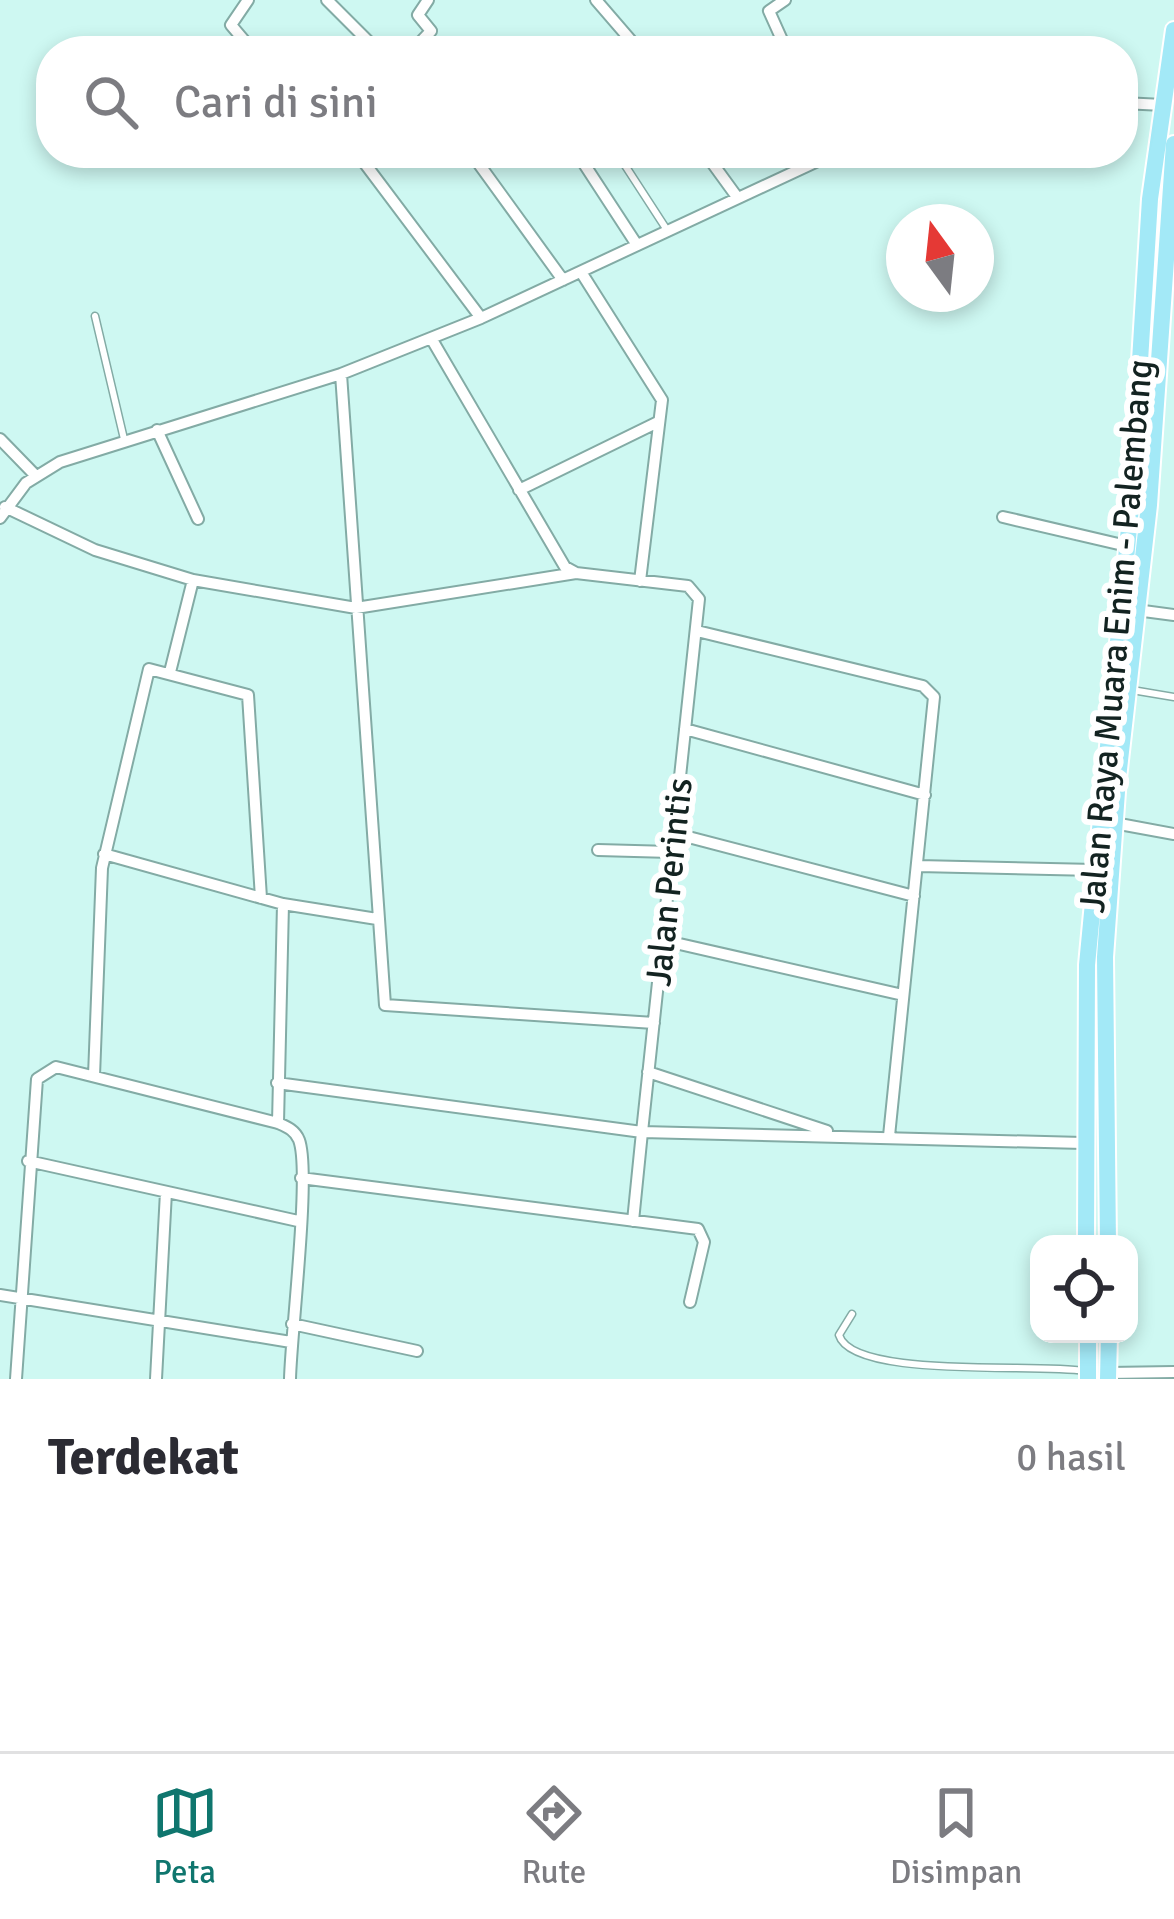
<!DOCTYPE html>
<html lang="id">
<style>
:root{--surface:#fff;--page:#f7f7f7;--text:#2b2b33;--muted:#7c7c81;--line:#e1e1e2;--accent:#0f766e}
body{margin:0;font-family:Signika,sans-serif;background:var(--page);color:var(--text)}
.controls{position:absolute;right:36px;bottom:36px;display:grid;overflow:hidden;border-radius:24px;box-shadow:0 6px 18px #0003}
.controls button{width:108px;height:108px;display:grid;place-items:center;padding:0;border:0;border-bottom:3px solid var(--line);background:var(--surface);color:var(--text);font:60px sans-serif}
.compass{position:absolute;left:886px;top:204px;width:108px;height:108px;border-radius:50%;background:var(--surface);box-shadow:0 6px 18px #0003;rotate:345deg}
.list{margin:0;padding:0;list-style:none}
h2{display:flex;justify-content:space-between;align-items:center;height:156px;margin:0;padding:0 48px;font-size:51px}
h2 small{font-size:39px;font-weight:400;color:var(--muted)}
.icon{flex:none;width:66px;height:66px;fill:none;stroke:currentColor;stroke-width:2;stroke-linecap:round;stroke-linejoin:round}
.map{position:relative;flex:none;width:1174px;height:1379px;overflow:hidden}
.search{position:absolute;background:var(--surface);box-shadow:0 6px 18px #0003;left:36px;right:36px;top:36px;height:132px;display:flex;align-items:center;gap:30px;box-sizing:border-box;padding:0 42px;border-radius:48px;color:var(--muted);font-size:45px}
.sheet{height:372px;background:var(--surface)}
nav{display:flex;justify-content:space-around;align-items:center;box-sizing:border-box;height:168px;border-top:3px solid var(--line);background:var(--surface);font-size:33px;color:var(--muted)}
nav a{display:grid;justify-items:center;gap:6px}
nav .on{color:var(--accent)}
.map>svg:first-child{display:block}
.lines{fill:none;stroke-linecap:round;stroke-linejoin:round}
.service-casing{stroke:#83aba5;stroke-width:9}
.minor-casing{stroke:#83aba5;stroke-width:14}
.primary-casing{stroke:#fff;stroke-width:20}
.service{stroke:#fff;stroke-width:6}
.minor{stroke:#fff;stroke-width:10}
.primary{stroke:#a3e9f7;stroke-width:16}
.labels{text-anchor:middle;stroke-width:12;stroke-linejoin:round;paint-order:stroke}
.street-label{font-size:36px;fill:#132321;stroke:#fff}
</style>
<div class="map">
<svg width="1174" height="1379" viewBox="0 0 1174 1379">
<rect width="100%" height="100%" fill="#cef8f2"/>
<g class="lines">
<defs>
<path id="service" d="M617,153L667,230
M95,316L124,439
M1132,690L1174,697
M852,1314L839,1335C852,1379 1034,1363 1084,1371"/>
<path id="minor" d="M248,0L231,25L253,51
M327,0L378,51
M596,0L640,51
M785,0L769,11L787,51
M412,51L431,31L418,15L428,0
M1123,103L1163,105
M357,153L481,318
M471,153L563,280
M577,153L637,245
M705,153L737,197
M581,272L662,400L640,581
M431,338L565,567L576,573L688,586L699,599L642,1132L1083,1143
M341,374L385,1005L654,1023
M157,430L198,519
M0,439L35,475
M519,490L658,422
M5,507L95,550L193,580L356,608L576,573
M1003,517L1127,546
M0,518L26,483L60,462L341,374L481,318L835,153
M1136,610L1174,615
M697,631L923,686L934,697L889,1136
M170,672L193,580
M685,729L925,795
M1114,823L1174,834
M673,833L914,896
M598,850L671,852
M104,854L283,904L377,919
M918,866L1095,870
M662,940L903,995
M648,1072L827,1131
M94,1076L102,868L149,669L248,695L261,898
M277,1083L642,1132L633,1221
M278,1123L283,904
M28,1161L298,1221
M301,1178L698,1229L704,1242L690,1302
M0,1295L291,1342
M292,1324L417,1351
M1108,1373L1174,1372
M16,1379L37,1079L56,1067L278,1123C287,1127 295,1130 299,1140C311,1172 291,1333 290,1379
M156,1379L166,1192"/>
<path id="primary" d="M1086,1244L1087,965L1131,507L1150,199L1174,30
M1108,1244L1105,957L1118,778L1149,505L1174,144
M1088,1379V1334
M1108,1379L1109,1334"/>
</defs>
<use href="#service" class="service-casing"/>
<use href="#minor" class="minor-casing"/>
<use href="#primary" class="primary-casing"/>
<use href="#service" class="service"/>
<use href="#minor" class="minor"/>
<use href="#primary" class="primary"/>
</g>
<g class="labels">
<g class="street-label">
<text transform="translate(1115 636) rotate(-85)" y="13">Jalan Raya Muara Enim - Palembang</text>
<text transform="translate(668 882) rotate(-84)" y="13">Jalan Perintis</text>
</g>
</g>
</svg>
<div class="controls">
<button><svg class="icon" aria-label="locate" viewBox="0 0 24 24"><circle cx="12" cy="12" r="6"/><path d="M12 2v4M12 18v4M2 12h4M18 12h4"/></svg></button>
</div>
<svg class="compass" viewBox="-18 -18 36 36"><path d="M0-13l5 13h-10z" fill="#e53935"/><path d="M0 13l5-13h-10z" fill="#7c7c81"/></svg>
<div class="search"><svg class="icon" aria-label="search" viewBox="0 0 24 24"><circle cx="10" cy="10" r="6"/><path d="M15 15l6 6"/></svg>Cari di sini</div>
</div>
<section class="sheet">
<h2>Terdekat<small>0 hasil</small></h2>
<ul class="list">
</ul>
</section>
<nav>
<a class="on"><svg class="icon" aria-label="map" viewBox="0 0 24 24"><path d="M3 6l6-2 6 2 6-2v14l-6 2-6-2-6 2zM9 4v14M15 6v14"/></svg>Peta</a>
<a><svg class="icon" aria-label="directions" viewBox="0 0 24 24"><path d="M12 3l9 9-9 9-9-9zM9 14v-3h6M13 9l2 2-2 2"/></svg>Rute</a>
<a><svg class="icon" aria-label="saved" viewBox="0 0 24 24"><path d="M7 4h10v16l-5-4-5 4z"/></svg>Disimpan</a>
</nav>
